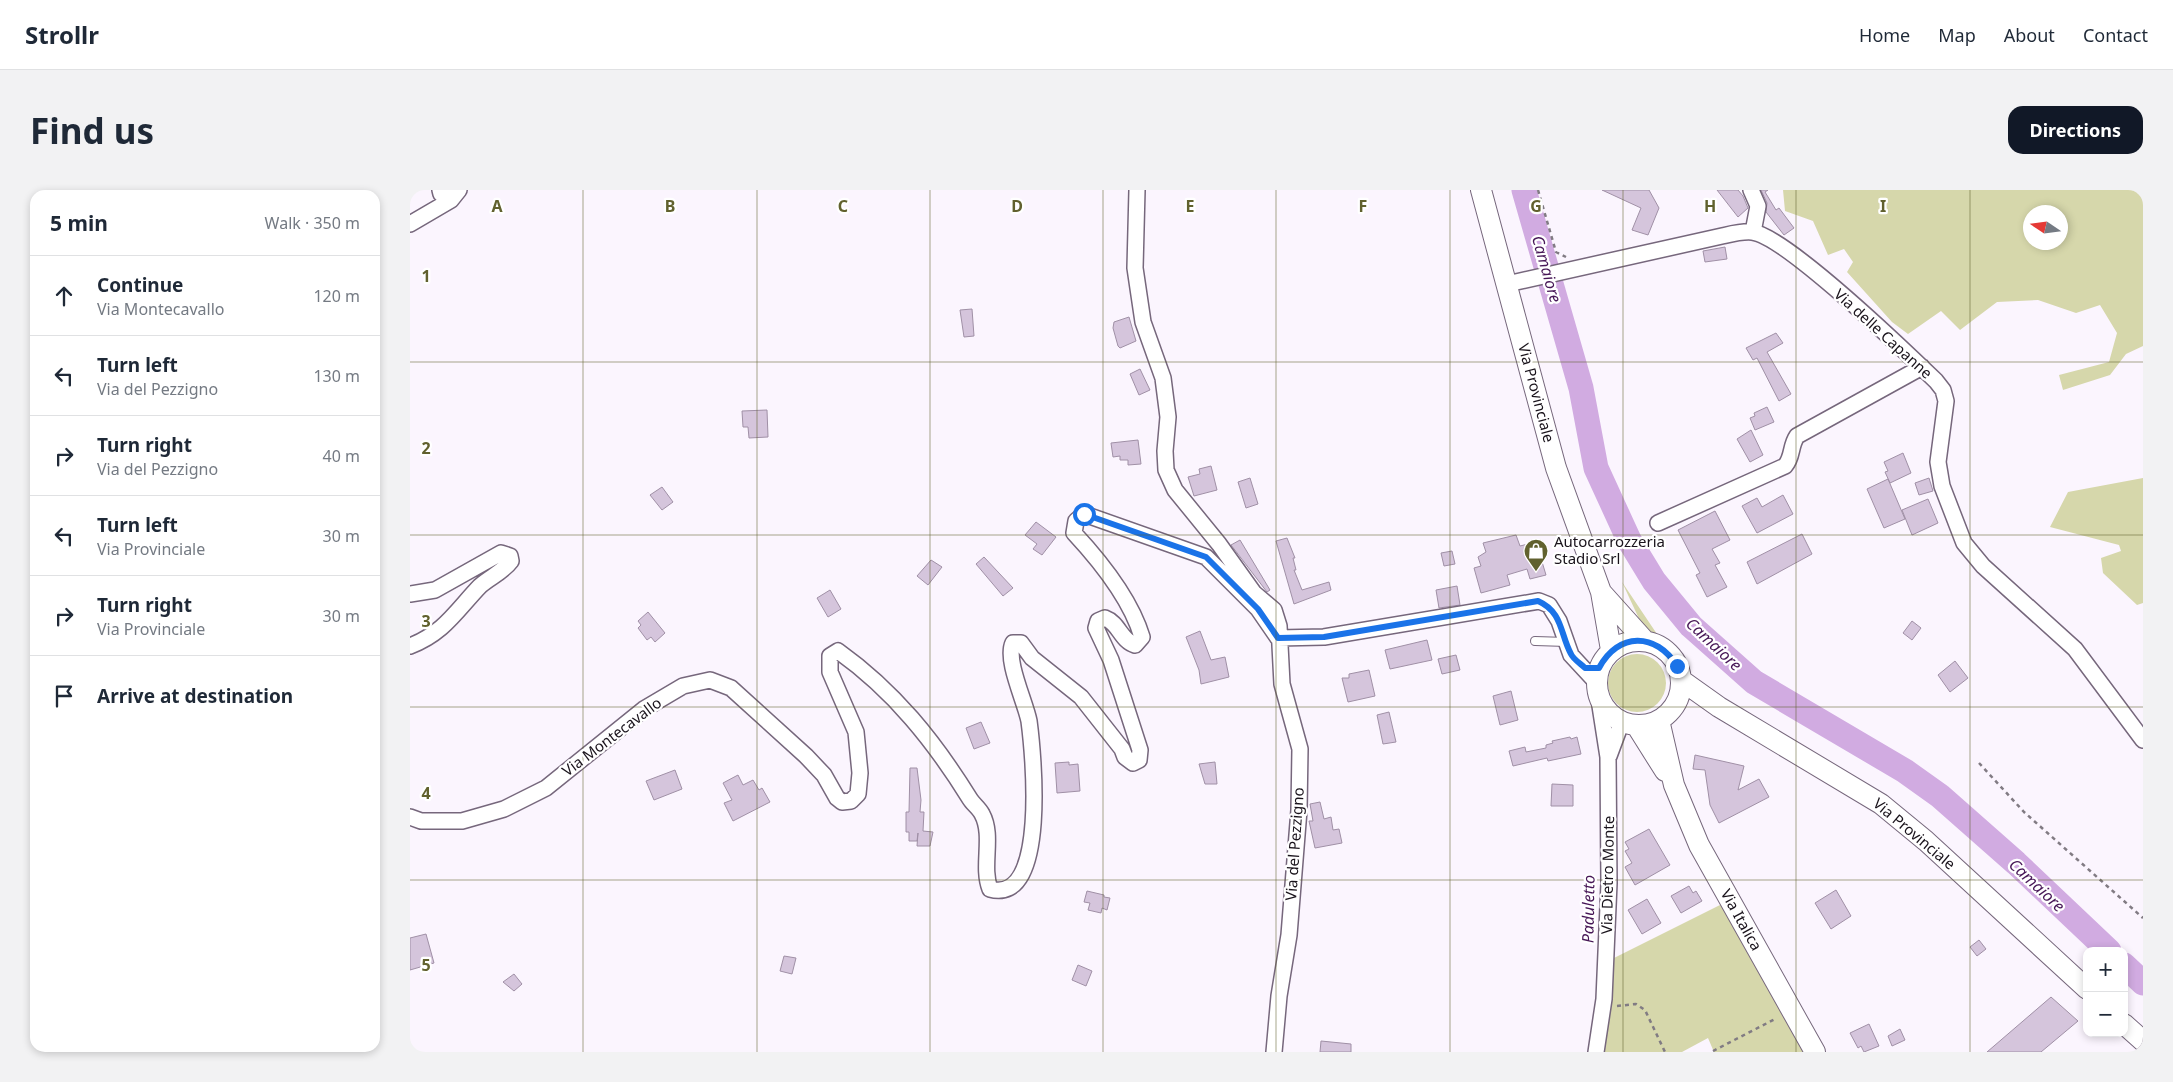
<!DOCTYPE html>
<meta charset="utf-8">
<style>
:root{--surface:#fff;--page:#f2f2f3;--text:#1f2937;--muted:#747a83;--line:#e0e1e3;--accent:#111827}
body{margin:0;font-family:"Noto Sans",sans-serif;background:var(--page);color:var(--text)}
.controls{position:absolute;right:15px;bottom:15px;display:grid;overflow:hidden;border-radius:10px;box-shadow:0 2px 8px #0003}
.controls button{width:45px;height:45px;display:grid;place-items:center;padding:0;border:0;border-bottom:1px solid var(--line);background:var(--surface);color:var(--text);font:25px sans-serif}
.compass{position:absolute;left:1613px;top:15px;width:45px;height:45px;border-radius:50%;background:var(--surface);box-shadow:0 2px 8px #0003;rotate:283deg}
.stop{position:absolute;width:15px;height:15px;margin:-11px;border:4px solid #1a73e8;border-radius:50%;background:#fff}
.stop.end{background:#1a73e8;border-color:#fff;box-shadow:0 1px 5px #0008}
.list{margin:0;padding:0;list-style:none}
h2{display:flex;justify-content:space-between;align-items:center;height:65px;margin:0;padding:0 20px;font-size:21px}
h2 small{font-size:16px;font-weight:400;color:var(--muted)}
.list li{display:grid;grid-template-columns:32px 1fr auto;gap:15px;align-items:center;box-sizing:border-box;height:80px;padding:0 20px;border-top:1px solid var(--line)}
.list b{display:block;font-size:19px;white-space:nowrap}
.list p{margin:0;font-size:16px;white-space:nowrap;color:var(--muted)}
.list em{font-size:16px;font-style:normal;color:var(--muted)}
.icon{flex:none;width:28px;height:28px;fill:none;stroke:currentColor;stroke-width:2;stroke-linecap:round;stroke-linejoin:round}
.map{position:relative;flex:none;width:1733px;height:862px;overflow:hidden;border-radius:15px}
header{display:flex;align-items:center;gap:30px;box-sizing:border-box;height:70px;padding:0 25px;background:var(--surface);border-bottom:1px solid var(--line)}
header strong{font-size:24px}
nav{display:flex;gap:28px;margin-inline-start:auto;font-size:18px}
.intro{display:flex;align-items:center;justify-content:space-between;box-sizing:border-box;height:120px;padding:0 30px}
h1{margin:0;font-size:35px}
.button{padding:12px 22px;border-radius:15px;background:var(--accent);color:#fff;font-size:18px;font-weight:700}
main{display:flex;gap:30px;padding:0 30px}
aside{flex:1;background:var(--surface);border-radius:15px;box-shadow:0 2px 8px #0003}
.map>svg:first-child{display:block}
.green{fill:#d6d7ab;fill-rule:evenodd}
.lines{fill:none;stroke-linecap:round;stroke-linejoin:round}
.river{stroke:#d1abe1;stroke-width:25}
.building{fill:#d5c5dc;stroke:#a090a6}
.service-casing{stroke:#76677c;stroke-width:10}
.minor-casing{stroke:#76677c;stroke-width:18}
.secondary-casing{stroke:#76677c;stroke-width:22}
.path{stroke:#817b83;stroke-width:2.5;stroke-dasharray:4 4;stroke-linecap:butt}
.service{stroke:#fff;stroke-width:8}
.minor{stroke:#fff;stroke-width:15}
.secondary{stroke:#fff;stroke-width:20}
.route{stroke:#1a73e8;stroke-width:6}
.grid{fill:none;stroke:#61612e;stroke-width:1;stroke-opacity:0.55}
.labels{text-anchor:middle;stroke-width:4.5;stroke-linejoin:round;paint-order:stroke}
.street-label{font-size:15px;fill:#19131b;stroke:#fff}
.poi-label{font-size:15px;fill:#19131b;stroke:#fff;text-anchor:start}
.water-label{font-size:16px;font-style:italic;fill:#461656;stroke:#fff}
.grid-label{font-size:16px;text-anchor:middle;font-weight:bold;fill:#61612e;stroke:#fff;stroke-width:4.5;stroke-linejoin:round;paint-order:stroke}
</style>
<header>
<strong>Strollr</strong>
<nav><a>Home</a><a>Map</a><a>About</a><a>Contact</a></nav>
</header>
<div class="intro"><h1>Find us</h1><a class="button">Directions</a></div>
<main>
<aside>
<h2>5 min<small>Walk · 350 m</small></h2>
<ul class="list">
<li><svg class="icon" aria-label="ahead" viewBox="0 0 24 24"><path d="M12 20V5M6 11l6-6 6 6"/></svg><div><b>Continue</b><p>Via Montecavallo</p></div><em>120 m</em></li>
<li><svg class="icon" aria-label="left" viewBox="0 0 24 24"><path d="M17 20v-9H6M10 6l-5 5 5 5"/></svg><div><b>Turn left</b><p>Via del Pezzigno</p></div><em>130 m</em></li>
<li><svg class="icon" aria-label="right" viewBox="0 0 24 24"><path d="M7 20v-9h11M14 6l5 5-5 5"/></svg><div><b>Turn right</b><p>Via del Pezzigno</p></div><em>40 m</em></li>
<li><svg class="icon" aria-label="left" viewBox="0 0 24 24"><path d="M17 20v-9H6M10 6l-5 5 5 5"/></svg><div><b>Turn left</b><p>Via Provinciale</p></div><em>30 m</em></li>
<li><svg class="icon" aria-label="right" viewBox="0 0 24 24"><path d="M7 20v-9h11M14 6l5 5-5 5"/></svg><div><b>Turn right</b><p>Via Provinciale</p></div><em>30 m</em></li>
<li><svg class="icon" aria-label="arrive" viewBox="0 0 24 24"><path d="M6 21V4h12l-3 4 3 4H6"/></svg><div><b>Arrive at destination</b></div></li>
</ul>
</aside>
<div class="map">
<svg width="1733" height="862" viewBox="0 0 1733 862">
<rect width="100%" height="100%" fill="#fbf5fe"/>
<path class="green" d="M1373,0H1733V156L1716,164L1700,185L1653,200L1649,185L1699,172L1707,143L1690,115L1666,123L1628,110L1587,112L1550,140L1531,121L1498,144L1482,132L1437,82L1443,72L1434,59L1418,65L1403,31L1375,21ZM1620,22H1650V52H1620Z
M1733,288V413L1727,415L1693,383L1691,368L1711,361L1709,355L1640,337L1658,302Z
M1212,392L1251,450L1237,446Z
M1198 493a29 29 0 1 1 58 0a29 29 0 1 1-58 0Z
M1316,712L1404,862H1304L1298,848L1272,862H1191L1196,772Z"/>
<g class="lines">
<path class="river" d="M1114,0L1171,198L1186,278L1219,350L1244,391L1281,436L1344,492L1495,581L1530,606L1606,673L1699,761
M1714,775L1733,793"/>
</g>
<path class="building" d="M1192,0H1239L1249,18L1238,45L1222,40L1231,18Z
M1307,0H1328L1333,6L1338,18L1328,27Z
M1351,0H1358L1355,2L1366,20L1369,18L1384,38L1374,45L1356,22L1357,13Z
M1315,57L1317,69L1295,72L1293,61Z
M562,119L564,146L554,147L550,120Z
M719,127L726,151L710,158L708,156L703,138L704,132Z
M1366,143L1373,153L1357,162L1381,204L1369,211L1347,168L1343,170L1336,158Z
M730,179L740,200L729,205L720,184Z
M1357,217L1364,232L1345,240L1340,228L1345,226L1344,223Z
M357,220L358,247L339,248L338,237H333L332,221Z
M1341,240L1353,265L1340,272L1327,249Z
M728,250L731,274L718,275V270H710V266L703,267L701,253Z
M1493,263L1501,283L1480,293L1475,282L1478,281L1474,272Z
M801,276L807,300L784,306L778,287L790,284L789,279Z
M840,288L848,314L836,318L828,292Z
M1519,288L1523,301L1509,305L1505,293Z
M1478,289L1495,329L1474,338L1457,299Z
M252,297L263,312L252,320L240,305Z
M1373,305L1383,324L1347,343L1332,316L1347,308L1352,317Z
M1518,309L1528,333L1502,345L1492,320Z
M1305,321L1320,350L1302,359L1310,373L1305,375L1317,397L1297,407L1286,385L1290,383L1268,340Z
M626,332L646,347L632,365L623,359L627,354L615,345Z
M1392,344L1402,364L1347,394L1337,372Z
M1106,345L1110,356L1126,352L1136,385L1120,389L1117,379L1097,385L1100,395L1071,403L1064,378L1071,376L1068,367L1076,362L1073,353Z
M877,348L885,368H883L886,380H884L892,400L919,392L921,400L884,414L866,351Z
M830,350L860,400L857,402L821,355Z
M1042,361L1045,374L1034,376L1031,363Z
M574,367L603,398L593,406L566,374Z
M521,370L532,377L518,395L507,386Z
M1047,396L1050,415L1029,418L1026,400Z
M420,400L431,419L418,427L407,408Z
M238,422L255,443L245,452L241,447L237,450L228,438L231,435L228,431Z
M1502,431L1511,438L1502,450L1493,443Z
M790,441L801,470L815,467L819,487L791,494L789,480L776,447Z
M1017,450L1022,470L980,479L975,460Z
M1046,465L1050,480L1032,484L1028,469Z
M1545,471L1558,488L1540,502L1528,485Z
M959,480L965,506L938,512L932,488H939V484Z
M1101,501L1108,530L1090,535L1083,506Z
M979,522L986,552L973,554L967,525Z
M571,532L580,553L564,559L556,538Z
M1160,547L1161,549L1167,547L1171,564L1138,571L1137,568L1103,576L1099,561L1115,557L1116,562L1136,558V555L1143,553L1142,551Z
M1285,565L1334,576L1328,600L1349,589L1359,607L1309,633L1300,615L1295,580L1283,579Z
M659,572V575L668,574L670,601L647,603L645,573Z
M805,572L807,594H795L789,574Z
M500,578H507L511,610L510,622H514L513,641L523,642L520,656H507L508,643L507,651H499V642H496V622H499Z
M265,580L272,599L244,610L236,591Z
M328,585L333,595L343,590L349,600L352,598L360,612L323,631L314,613L322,610L313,593Z
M1142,594L1163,595V616H1141Z
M910,612L914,629L921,627L923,640L929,639L932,653L905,658L899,631H903L900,614Z
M1239,639L1260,675L1225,695L1215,677L1222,673L1215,661L1219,659L1215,652Z
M1279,696L1283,703L1286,701L1292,711L1271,723L1261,706Z
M1426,700L1441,726L1421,739L1405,713Z
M677,701L694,705V707L700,708L697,720L692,718L691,723L678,720L680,713L674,712Z
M1237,709L1251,733L1232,744L1218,720Z
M16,744L24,773L0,780V748Z
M1569,750L1576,759L1567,766L1560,757Z
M374,766L386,768L382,784L370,781Z
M668,775L682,781L676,796L662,790Z
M104,784L112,794L104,801L93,792Z
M1641,807L1668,831L1631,862H1577Z
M1459,834L1469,856L1454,862L1451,856L1448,858L1440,843Z
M1490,839L1495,850L1482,856L1478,846Z
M911,851L941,854V862H910Z"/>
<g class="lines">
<defs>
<path id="service" d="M1125,451L1157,452"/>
<path id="minor" d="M30,0L31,4L41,10
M727,0L725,78L733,132L753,188L758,227L755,261L756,280L765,300L809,354L844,403L864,420L869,436L872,494L890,559L889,620L879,745L869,806L864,862
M1341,0L1348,16L1343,42
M0,34L41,10L49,0
M1097,94L1312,46C1321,44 1333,41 1342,42C1374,45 1497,163 1526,191L1533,200L1536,211L1528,272L1532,296L1554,353L1573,376L1665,459L1733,550
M1248,333L1375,276C1383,267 1380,256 1387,246L1512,177
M0,404L25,400L91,363L100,366L101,371C93,382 80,387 70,396C46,421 34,443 0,456
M868,448L914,447L1129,411L1139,415L1149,431L1161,465L1186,492
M1199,566L1212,531
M0,627L11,631H52L94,619L136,598L234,519L273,496L300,490L321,498L396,566L414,585L427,608L432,612L441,611L448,604L450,583L446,542L420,482V466L428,461C484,501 524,551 560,609C563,614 569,618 572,624C584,646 571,676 580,699C639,716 623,561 619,531C615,511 595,470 603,453H611L622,468L671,507L712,559L715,567L723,573L729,570L730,560L701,470L686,438L688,431L695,428C709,433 711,451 725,455L732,447C721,410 690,371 664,343L666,331L674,324L796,367L848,419L868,448
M1186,862L1194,809L1199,693L1198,567L1188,503"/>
<path id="secondary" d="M1071,0L1146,278L1191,402L1201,460
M1191,402L1235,451
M1187 493a42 42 0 1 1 84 0a42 42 0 1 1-84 0Z
M1271,490L1309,517L1471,614L1516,651L1677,799
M1249,530L1264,595L1289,655L1405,862
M1226,535L1255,581
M1714,834L1733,851"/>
</defs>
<use href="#service" class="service-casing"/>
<use href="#minor" class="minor-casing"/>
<use href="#secondary" class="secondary-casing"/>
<path class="path" d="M1128,0L1146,62L1156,67
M1569,573L1614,622L1733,728
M1207,816L1226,814L1235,820L1255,862
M1303,861L1367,828"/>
<use href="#service" class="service"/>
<use href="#minor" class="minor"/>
<use href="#secondary" class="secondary"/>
</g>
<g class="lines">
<path class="route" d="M674,324L796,367L848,419L868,448L914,447L1128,411C1153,422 1150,444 1161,464C1163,469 1171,474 1175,478H1189C1208,442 1246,442 1267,476"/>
</g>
<path class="grid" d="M173,0V862M347,0V862M520,0V862M693,0V862M866,0V862M1040,0V862M1213,0V862M1386,0V862M1560,0V862M0,172H1733M0,345H1733M0,517H1733M0,690H1733"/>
<defs>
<symbol id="shop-pin" viewBox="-11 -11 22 30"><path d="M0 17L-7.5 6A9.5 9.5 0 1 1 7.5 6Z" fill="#61612e" stroke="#fff"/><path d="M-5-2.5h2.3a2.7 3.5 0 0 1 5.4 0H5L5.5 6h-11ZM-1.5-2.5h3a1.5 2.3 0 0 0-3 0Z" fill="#fff"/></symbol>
</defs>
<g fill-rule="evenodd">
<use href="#shop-pin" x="1112" y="347" width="28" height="38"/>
</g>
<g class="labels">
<g class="street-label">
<text transform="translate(1473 144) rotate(42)" y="5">Via delle Capanne</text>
<text transform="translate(1126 203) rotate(75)" y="5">Via Provinciale</text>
<text transform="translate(202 547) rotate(-37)" y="5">Via Montecavallo</text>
<text transform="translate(1504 644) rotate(40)" y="5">Via Provinciale</text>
<text transform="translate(885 654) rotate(-86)" y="5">Via del Pezzigno</text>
<text transform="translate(1198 685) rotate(-89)" y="5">Via Dietro Monte</text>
<text transform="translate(1331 730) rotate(61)" y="5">Via Italica</text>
</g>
<g class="poi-label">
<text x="1144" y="357">Autocarrozzeria<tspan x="1144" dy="17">Stadio Srl</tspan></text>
</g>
<g class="water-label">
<text transform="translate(1137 79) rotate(74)" y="6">Camaiore</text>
<text transform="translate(1304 454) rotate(43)" y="6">Camaiore</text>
<text transform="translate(1627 695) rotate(43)" y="6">Camaiore</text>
<text transform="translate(1178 719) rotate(-89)" y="6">Paduletto</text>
</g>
</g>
<g class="grid-label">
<text x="87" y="22">A</text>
<text x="260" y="22">B</text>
<text x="433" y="22">C</text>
<text x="607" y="22">D</text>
<text x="780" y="22">E</text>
<text x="953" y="22">F</text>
<text x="1126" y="22">G</text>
<text x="1300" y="22">H</text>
<text x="1473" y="22">I</text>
<text x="16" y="92">1</text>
<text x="16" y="264">2</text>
<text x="16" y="437">3</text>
<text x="16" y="609">4</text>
<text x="16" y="781">5</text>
</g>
</svg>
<div class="controls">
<button>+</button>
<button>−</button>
</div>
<svg class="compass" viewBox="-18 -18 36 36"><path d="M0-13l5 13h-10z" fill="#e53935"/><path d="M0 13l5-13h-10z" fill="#747a83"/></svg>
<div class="stop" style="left:674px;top:324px"></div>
<div class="stop end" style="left:1267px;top:476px"></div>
</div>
</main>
